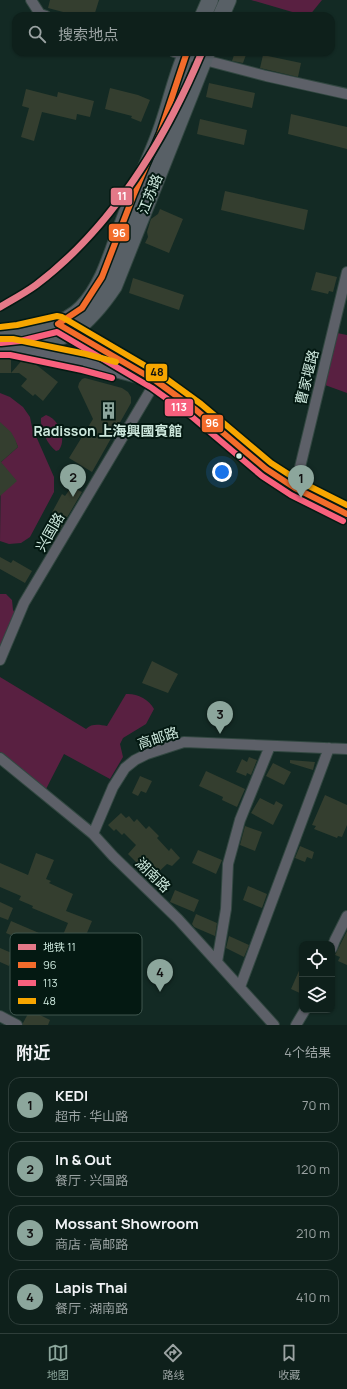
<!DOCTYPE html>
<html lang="zh">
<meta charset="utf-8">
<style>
:root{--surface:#0e201b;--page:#1c2d28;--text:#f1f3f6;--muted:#9ba3a3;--line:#2e3e3a;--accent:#8ca69c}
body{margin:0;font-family:Manrope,"Noto Sans SC",sans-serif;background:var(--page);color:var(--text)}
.controls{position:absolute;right:12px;bottom:12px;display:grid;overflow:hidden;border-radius:8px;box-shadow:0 1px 3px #0004}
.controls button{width:36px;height:36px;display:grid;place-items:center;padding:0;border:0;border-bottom:1px solid var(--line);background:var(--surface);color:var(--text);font:20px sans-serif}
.you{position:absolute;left:222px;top:472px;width:14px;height:14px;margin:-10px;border:3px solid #fff;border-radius:50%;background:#1a73e8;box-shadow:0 0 0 6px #1a73e833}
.badge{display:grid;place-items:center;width:26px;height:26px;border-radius:50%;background:var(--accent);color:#111;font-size:13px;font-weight:700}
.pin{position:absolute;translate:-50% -33px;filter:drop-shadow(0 1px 2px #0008)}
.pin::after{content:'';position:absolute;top:21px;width:14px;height:12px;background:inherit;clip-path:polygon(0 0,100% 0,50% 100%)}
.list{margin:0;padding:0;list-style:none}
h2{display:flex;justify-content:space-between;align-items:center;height:52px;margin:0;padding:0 16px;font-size:17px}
h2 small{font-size:13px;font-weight:400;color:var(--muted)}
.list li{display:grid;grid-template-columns:26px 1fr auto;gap:12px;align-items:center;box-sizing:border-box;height:56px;margin:0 8px 8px;padding:0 8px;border:1px solid var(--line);border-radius:12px}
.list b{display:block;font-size:15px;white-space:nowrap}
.list p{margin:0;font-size:13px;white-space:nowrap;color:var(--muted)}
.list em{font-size:13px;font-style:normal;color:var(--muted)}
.icon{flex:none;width:22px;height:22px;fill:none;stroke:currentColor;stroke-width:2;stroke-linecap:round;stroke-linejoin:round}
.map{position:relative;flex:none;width:347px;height:1025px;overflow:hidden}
.search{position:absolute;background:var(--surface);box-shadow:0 1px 3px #0004;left:12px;right:12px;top:12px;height:44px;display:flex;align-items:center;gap:10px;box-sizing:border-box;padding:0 14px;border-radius:12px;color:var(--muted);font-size:15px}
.sheet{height:308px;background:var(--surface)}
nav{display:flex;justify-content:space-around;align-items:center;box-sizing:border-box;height:56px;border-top:1px solid var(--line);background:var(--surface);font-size:11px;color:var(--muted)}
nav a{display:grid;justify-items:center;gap:2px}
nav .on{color:var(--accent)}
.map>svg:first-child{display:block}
.green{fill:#592041}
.building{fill:#343e2f}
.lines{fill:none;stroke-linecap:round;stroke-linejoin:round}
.street-casing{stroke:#324741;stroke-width:12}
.secondary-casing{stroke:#324741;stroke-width:16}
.primary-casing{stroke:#324741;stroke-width:18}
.street{stroke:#5d6068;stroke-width:10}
.secondary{stroke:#5c616a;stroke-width:14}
.primary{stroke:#586066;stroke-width:16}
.bus-1-casing{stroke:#041912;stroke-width:9}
.bus-2-casing{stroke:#041912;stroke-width:9}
.bus-3-casing{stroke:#041912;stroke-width:9}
.bus-1{stroke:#f36c2b;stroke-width:6}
.bus-2{stroke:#f8607d;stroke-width:6}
.bus-3{stroke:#f7a600;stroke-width:6}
.metro-1-casing{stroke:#041912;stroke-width:10}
.metro-1{stroke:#e47988;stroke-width:7}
.bus-dot{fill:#cde8dd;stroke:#041912;stroke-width:1.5}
.labels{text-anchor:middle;stroke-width:4;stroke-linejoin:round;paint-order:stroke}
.street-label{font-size:14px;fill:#cde8dd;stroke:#041912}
.poi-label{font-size:14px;font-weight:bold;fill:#cde8dd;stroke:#041912}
.key{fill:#041912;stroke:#40574f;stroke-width:1}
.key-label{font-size:11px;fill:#cde8dd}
.line-badge{stroke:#041912;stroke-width:1.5}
.badge-label{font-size:11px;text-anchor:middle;font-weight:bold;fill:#fff}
.pale-badge-label{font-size:11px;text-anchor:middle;font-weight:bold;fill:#111}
</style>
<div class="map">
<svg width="347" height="1025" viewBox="0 0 347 1025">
<rect width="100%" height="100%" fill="#132a24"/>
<path class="green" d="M251,0H322L309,16H306Z
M337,333L347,335V393L325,385Z
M0,393L10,397L23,407L30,417L32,427L54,477V492L30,537L21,543L9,544L0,541L1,462L18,447C14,436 9,431 0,423Z
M46,415C59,419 67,439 59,450L56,451C47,444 40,429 41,418Z
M0,594H6L12,600L13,610L15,613L0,648Z
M0,677L86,729C92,723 100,725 107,726L126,694C136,693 149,699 154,709L146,724L123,738L120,744L123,757L110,779L64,754L46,789L0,752Z"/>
<path class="building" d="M50,0H99L94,16H78L48,8Z
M235,52H247L243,63L232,61Z
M263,55L301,63L298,77L260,68Z
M209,83L255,93L252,108L206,97Z
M110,88L138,95L150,100L141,122L131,118L132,116L105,109Z
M26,89L57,97L58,92L94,101L90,117L77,114L76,120L42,112L34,141L21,137L29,108L22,106Z
M291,114L347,127V149L288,134Z
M200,119L247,130L244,145L197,134Z
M225,191L308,210L304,230L221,210Z
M160,209L183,219L169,253L145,243L148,237L147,232L150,222L151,219L158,214Z
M316,272L337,277L333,292L329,291L328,294L311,290Z
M133,278L184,295L179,310L129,293Z
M0,358H11V373H0Z
M24,358L29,359L58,382L43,401L35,394L33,396L21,386L27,379L19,373H11Z
M85,378L122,388L128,392L131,397V403L92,472L69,458L93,419L78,387L79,383L82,379Z
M0,422L11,432L15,439L18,447L1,462L17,481L0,496Z
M74,488L82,492L55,538L42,531L62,494L65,496L70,489Z
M0,557L11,563L13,560L32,571L25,583L0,569Z
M152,661L178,674L168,693L142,683Z
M249,757L257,760L251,775L247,773L246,776L236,772L242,759L247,762Z
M290,760L315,762L313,770L290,763Z
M273,763L291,772L284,785L266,776Z
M206,771L245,789L237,807L222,800L223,797L199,786Z
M140,776L152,781L146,793L141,791L138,796L132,793Z
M325,795L347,805V825L342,837L338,836L337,838L314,829L316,826L312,825Z
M260,798L274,805L276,801L283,805L273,825L251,813Z
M121,813L126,818L129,816L134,822L137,819L146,829L149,826L159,836L157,838L169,851L171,848L180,858L172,866L167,864L152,878L128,854L136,845L124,833L122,835L116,829L114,831L108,825Z
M245,826L262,832L255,851L240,845Z
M300,846L314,852L312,859L307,857L305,862L295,858Z
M198,850L222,860L216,874L192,863Z
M36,853L54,860L46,879L51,881L49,883L73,894L66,911L92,921L75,961L94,969L89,982L48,962L52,952L6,933L11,921L60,942L68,923L32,908L33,906L19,900L21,896L0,887V863L28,875Z
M248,886L267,894L262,908L243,900Z
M175,890L199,900L194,912L170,902Z
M0,902L13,908L8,920L0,917Z
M196,914L217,923L215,936L194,927L192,924Z
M347,931V965L338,961L340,957L335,955Z
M229,936L249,945L244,957L226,948Z
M0,948L14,954L9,966L0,962Z
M302,964V994L291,989Z
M30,1010L50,1020L48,1025H23V1023Z"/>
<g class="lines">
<defs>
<path id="street" d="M31,0L40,14L46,16
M174,52L266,76L347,94
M295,488L347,272
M0,660L24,603L156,381
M0,758L93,834L113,856L178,919L274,1025
M93,834L113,787L125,768L135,760L147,754L184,742L347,749
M332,948L335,940L347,916
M217,962L226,909L228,864L240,820L270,746
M240,987L329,748
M0,1016L17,1025
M296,1025L305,1010"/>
<path id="secondary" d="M63,328L94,344L156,381L196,410L266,469L295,488L347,514
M14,347L84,362L138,376"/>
<path id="primary" d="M203,16L210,0
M221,16L228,0
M0,335C26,333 63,328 82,308C104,285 112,252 123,223C134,193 149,163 160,133C170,107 175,78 187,52
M0,347C14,347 61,339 72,332C90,319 102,304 114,286L207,52"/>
</defs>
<use href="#street" class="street-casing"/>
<use href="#secondary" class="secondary-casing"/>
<use href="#primary" class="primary-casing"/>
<use href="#street" class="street"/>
<use href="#secondary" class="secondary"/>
<use href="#primary" class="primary"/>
<defs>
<path id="bus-1" d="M187,52L160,133L134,194L102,277L82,308L58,324L156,381L196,410L266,469L295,488L347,514"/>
<path id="bus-2" d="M1,343L20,341L57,332L152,388L191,416L262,476L291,495L343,521
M0,355H10L82,370L112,378"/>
<path id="bus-3" d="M0,327L17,325L57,316L62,317L161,375L201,404L271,463L299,481L347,505
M0,339H13L86,354L116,362"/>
</defs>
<use href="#bus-1" class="bus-1-casing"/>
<use href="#bus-2" class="bus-2-casing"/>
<use href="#bus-3" class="bus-3-casing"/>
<use href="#bus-1" class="bus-1"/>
<use href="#bus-2" class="bus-2"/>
<use href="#bus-3" class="bus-3"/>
<defs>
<path id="metro-1" d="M0,307C12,300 25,293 36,285C114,226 165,140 202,52"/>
</defs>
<use href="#metro-1" class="metro-1-casing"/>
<use href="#metro-1" class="metro-1"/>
</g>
<defs>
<symbol id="building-bare" viewBox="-9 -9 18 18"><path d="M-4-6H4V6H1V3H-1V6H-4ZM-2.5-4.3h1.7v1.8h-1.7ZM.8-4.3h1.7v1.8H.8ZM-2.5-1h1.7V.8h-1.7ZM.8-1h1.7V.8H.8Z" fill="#8ca69c" stroke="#041912" stroke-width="2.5" paint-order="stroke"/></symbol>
</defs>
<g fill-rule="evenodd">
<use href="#building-bare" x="96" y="398" width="25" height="25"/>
</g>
<circle class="bus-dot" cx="239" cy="456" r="3.5"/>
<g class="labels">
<g class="street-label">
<text transform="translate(150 194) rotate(-68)" y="5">江苏路</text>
<text transform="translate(307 377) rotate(-76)" y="5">曹家堰路</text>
<text transform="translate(50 532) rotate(-60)" y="5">兴国路</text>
<text transform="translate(158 738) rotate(-18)" y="5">高邮路</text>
<text transform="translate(153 875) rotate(44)" y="5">湖南路</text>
</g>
<g class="poi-label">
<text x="108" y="436">Radisson 上海興國賓館</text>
</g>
</g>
<rect x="10" y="933" width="132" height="82" rx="6" class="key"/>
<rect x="18" y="944" width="18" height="6" fill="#e47988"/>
<rect x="18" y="962" width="18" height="6" fill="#f36c2b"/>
<rect x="18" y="980" width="18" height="6" fill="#f8607d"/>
<rect x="18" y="998" width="18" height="6" fill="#f7a600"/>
<g class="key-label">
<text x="43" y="951">地铁 11</text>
<text x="43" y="969">96</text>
<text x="43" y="987">113</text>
<text x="43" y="1005">48</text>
</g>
<g class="line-badge">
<rect x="110" y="187" width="23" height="19" rx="4" fill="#e47988"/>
<rect x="108" y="223" width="22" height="19" rx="4" fill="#f36c2b"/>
<rect x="145" y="363" width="23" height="19" rx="4" fill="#f7a600"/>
<rect x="164" y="398" width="30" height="19" rx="4" fill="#f8607d"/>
<rect x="201" y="414" width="23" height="19" rx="4" fill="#f36c2b"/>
</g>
<g class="badge-label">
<text x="122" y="200">11</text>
<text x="119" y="237">96</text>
<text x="179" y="411">113</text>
<text x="212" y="427">96</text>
</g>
<g class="pale-badge-label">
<text x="157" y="376">48</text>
</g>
</svg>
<div class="controls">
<button><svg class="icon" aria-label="locate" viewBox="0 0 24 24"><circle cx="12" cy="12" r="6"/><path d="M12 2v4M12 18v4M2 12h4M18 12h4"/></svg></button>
<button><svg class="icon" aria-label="layers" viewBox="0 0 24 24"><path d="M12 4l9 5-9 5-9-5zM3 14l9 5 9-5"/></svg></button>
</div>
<div class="you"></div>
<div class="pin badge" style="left:301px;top:498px">1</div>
<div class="pin badge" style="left:73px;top:497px">2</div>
<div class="pin badge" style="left:220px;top:734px">3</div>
<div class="pin badge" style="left:160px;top:992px">4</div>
<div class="search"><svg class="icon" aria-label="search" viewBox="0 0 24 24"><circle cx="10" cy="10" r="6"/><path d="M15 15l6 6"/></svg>搜索地点</div>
</div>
<section class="sheet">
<h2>附近<small>4个结果</small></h2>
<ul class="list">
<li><span class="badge">1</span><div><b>KEDI</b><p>超市 · 华山路</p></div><em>70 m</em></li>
<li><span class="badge">2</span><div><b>In &amp; Out</b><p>餐厅 · 兴国路</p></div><em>120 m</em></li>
<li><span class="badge">3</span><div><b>Mossant Showroom</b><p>商店 · 高邮路</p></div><em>210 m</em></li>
<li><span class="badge">4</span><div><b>Lapis Thai</b><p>餐厅 · 湖南路</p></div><em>410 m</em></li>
</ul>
</section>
<nav>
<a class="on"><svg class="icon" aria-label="map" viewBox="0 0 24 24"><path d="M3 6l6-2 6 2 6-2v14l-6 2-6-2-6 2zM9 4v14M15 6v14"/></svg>地图</a>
<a><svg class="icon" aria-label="directions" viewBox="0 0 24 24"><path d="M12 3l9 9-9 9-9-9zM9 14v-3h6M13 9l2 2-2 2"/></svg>路线</a>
<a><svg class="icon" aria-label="saved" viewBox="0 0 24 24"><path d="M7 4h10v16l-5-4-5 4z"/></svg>收藏</a>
</nav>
